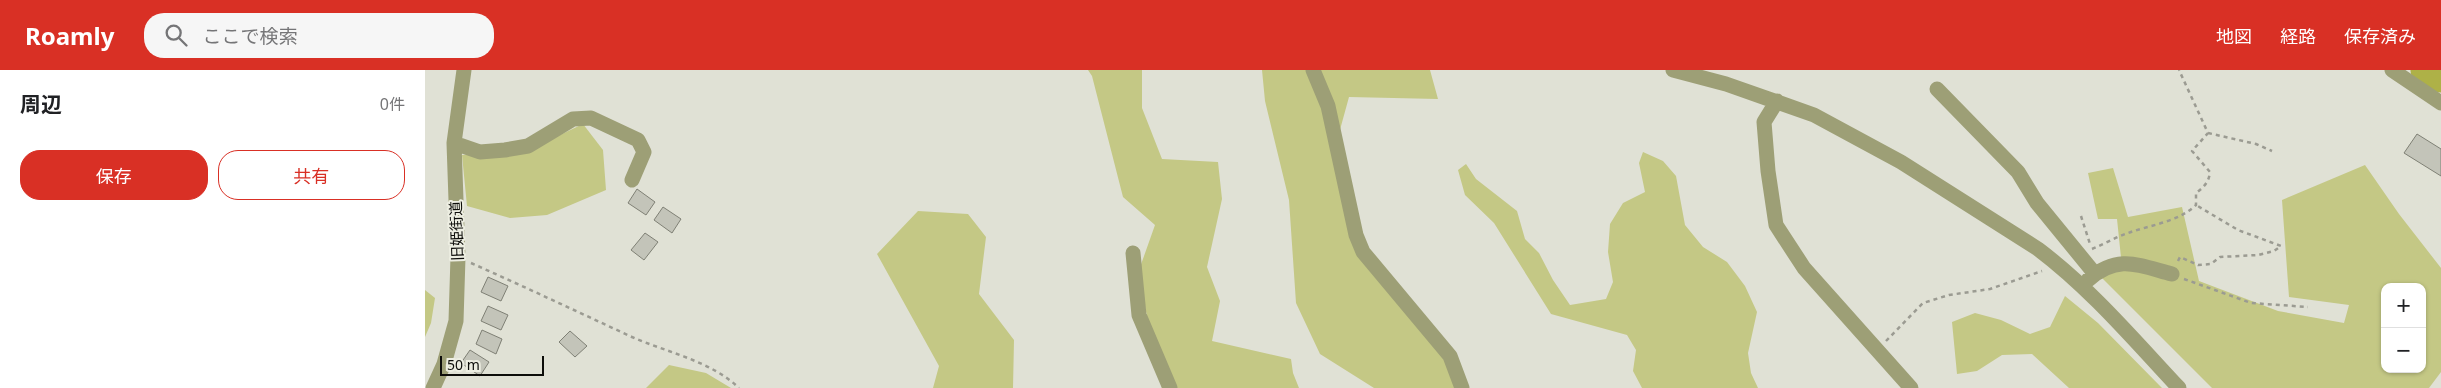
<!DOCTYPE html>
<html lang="ja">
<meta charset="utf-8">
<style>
:root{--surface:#fff;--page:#f6f6f6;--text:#202124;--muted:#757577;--line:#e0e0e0;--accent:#d93025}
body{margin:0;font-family:"Noto Sans","Noto Sans JP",sans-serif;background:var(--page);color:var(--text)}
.controls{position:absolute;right:15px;bottom:15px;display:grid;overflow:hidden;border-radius:10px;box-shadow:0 1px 4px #0004}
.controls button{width:45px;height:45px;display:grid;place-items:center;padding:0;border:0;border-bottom:1px solid var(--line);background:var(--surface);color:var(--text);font:25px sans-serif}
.scale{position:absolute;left:15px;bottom:12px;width:104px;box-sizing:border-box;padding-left:5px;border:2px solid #0d0d0a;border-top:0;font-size:14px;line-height:18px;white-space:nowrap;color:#0d0d0a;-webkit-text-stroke:4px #edeee2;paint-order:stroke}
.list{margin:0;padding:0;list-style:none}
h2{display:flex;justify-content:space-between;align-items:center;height:65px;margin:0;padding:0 20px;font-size:21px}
h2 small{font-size:16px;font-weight:400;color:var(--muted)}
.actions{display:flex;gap:10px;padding:15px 20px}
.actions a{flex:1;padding:11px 0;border:1px solid var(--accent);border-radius:20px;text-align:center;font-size:18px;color:var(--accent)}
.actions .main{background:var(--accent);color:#fff}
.icon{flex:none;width:28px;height:28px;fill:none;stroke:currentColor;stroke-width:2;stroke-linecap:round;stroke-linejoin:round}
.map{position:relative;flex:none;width:2016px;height:318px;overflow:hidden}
header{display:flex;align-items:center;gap:30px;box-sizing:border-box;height:70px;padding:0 25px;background:var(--accent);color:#fff}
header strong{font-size:24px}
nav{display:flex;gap:28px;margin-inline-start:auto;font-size:18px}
.search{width:350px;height:45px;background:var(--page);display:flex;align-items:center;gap:12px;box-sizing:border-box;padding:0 18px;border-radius:20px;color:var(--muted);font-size:19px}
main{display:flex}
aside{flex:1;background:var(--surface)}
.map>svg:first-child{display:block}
.green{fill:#c4c885;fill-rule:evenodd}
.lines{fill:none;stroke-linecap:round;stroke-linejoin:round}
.river{stroke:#aeb147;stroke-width:25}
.building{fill:#c3c4b9;stroke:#7f8075}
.path{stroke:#9b9b92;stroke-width:2.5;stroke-dasharray:4 4;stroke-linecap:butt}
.minor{stroke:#9d9f76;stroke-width:15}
.labels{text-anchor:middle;stroke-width:4;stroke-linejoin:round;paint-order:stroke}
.street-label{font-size:15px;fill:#0d0d0a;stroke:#edeee2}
</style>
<header>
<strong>Roamly</strong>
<div class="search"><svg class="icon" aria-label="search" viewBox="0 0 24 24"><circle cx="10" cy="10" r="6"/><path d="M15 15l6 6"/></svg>ここで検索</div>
<nav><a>地図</a><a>経路</a><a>保存済み</a></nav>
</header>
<main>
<aside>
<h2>周辺<small>0件</small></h2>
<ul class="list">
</ul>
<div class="actions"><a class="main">保存</a><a>共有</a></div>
</aside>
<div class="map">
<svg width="2016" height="318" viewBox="0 0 2016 318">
<rect width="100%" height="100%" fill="#e0e1d5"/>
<path class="green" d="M663,0H717V38L737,89L793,92L797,129L782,197L795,231L787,271L866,289L868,303L874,318H737L713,203L730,155L698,127L667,6Z
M837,0H1005L1013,29L924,27L913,67L930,181L1021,287L1032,318H949L895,284L871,233L864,130L840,31Z
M158,54L178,80L181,120L122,145L85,148L42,136L37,85L99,82Z
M1218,82L1238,91L1251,106L1260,155L1278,177L1302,192L1320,216L1332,242L1323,283L1326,303L1333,318H1217L1208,301L1211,280L1202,265L1126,244L1069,153L1040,125L1033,100L1041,94L1051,109L1092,141L1100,169L1114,183L1128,210L1145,235L1181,229L1188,212L1183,182L1185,154L1198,133L1220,122L1214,93Z
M1940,95L1974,144L2016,198V302L2004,318H1787L1674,205L1697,197L1692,149H1673L1663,103L1688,98L1703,147L1757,137L1774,211L1853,241L1919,253L1924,235L1864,227L1857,130ZM1960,217H1997V299H1960Z
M493,141L543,144L561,167L554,224L589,270L588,318H508L514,296L452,184Z
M0,220L10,228L6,253L0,267Z
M1640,226L1673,253L1737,318H1644L1607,284L1577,285L1552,301L1532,304L1527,252L1550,243L1576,250L1605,264L1625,257Z
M244,295L281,303L306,318H221Z"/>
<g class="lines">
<path class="river" d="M1998,0L2016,10"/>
</g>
<path class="building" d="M1992,64L2016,79V106L1979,83Z
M212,119L230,132L221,145L203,133Z
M238,137L256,149L247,163L229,150Z
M220,163L233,172L219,190L206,180Z
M63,207L83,216L76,231L56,222Z
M63,236L83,245L76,260L56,251Z
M57,260L77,269L71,284L51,274Z
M145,261L162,276L150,287L134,272Z
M45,280L64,292L55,306L36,293Z"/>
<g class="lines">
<path class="path" d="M1783,63L1831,74L1847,81
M1656,146L1665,174
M1667,179C1679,174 1691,167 1703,163C1725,155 1753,152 1771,135V123C1779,117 1784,112 1785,102L1767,81L1783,63L1754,0
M1753,191L1755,187L1773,195L1786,194L1795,187L1833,185L1849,181L1856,176L1813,160L1771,135
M46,193C100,217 153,242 207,267C241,282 286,291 314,318
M1759,209L1826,233L1883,237
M1461,271L1498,233L1524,225L1565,219L1617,201"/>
<path class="minor" d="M888,0L903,36L931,165L938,182L1025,286L1037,318
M1248,0L1301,14L1389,45L1476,92L1613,179C1666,219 1709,270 1754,318
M1967,0L2016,33
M1512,19L1593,102L1612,133L1670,204
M1352,31L1339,52L1343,101L1351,155L1379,198L1486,318
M29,73L55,82L80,80L103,76L148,49L166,48L213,70L219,82L207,110
M708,183L714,245L745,318
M1663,210C1693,184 1713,195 1747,204
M8,318L19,294L31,251L33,187L29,73L39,0"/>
</g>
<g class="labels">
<g class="street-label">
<text transform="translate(32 161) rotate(-92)" y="5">旧姫街道</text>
</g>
</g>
</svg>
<div class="controls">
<button>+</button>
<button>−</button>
</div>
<div class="scale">50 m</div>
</div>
</main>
